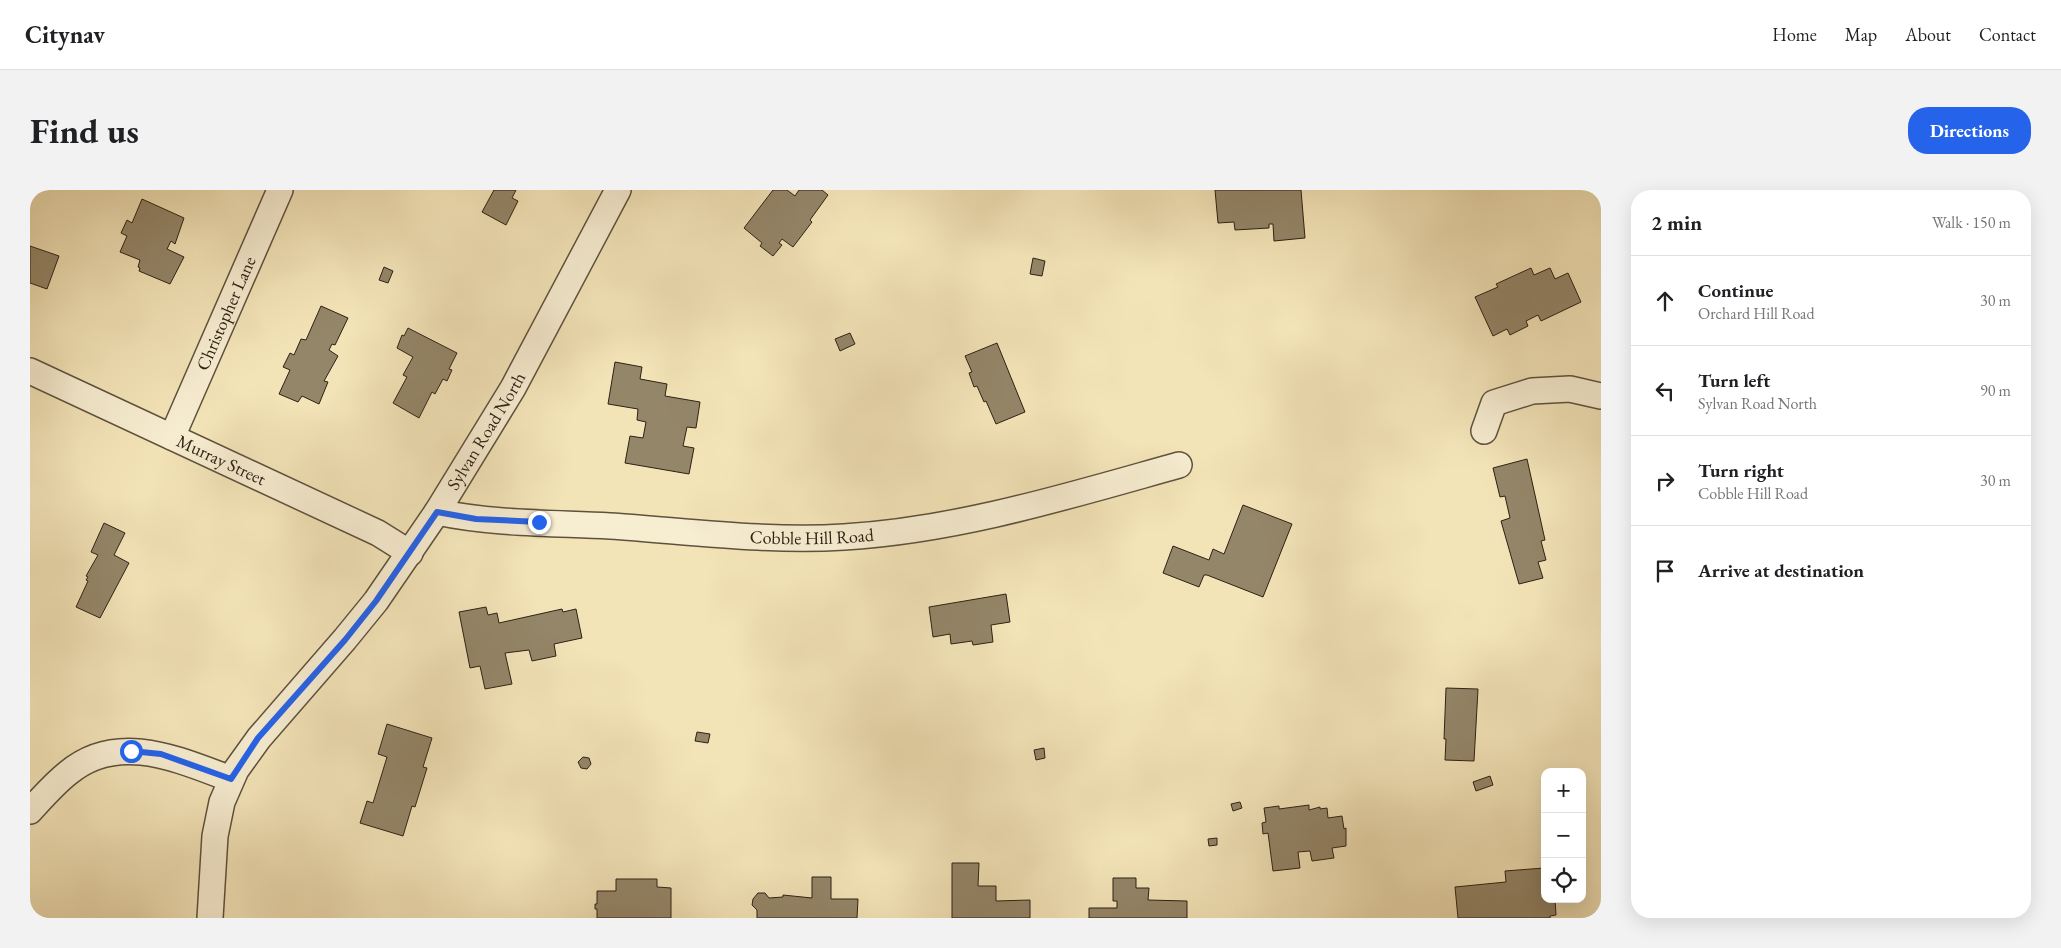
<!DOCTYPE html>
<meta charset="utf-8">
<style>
:root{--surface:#fff;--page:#f2f2f2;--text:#202124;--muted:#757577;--line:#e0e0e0;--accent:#2563eb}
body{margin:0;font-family:"EB Garamond",serif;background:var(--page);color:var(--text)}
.controls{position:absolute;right:15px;bottom:15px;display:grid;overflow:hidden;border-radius:10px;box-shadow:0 5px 20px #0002}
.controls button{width:45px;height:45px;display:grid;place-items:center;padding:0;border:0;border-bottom:1px solid var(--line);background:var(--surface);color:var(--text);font:25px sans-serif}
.stop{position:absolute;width:15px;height:15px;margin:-11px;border:4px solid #2563eb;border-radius:50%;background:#fff}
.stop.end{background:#2563eb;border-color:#fff;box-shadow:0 1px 5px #0008}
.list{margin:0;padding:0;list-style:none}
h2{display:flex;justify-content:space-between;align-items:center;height:65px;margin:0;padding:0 20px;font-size:21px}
h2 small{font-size:16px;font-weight:400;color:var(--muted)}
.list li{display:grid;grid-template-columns:32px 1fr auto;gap:15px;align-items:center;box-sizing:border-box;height:90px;padding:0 20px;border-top:1px solid var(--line)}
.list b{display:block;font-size:19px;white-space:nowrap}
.list p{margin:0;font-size:16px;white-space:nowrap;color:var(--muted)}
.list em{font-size:16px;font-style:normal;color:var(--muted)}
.icon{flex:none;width:28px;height:28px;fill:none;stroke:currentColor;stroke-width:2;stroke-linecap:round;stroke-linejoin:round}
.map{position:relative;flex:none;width:1571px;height:728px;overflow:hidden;border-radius:20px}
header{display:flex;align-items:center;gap:30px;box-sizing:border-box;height:70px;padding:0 25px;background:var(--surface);border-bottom:1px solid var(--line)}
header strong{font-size:24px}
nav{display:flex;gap:28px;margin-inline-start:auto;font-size:18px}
.intro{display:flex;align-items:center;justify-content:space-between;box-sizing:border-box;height:120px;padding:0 30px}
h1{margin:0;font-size:35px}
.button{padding:12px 22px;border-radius:20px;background:var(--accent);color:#fff;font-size:18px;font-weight:700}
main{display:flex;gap:30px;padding:0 30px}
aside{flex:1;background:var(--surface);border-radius:20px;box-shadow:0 5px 20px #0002}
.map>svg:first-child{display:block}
.building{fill:#948669;stroke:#2d2114}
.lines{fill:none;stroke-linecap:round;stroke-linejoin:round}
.minor-casing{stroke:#5e523d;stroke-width:28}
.minor{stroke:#f7edd1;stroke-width:25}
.route{stroke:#2563eb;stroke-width:6}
.labels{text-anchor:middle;stroke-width:5;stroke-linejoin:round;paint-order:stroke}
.street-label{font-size:18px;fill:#2d2114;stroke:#f7edd1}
</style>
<header>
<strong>Citynav</strong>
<nav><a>Home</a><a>Map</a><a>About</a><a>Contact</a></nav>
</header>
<div class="intro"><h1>Find us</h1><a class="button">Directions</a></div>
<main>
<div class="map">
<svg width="1571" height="728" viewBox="0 0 1571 728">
<rect width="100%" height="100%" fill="#f3e4b8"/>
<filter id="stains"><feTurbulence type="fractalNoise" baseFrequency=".004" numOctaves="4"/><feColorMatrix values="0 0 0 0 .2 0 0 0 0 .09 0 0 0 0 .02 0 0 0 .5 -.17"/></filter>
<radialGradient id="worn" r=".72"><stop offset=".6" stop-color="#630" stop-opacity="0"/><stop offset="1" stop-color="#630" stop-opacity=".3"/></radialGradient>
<path class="building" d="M464,0H486L482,8L488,11L476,35L452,22Z
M743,0H757L765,6L769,0H792L798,5L780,30L782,32L763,57L752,49L749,53L752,55L743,66L730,56L732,53L714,38Z
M1185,0H1271L1275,48L1244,51L1243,34H1239V38L1205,40L1204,32L1188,33Z
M112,9L154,28L145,54L141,51L137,59L154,67L140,94L109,81L110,78L108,77L110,70L90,62L97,46L91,43L97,30L102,33Z
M0,56L29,66L17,99L0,93Z
M1003,68L1015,71L1012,86L1000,84Z
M354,77L363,81L358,93L349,90Z
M1501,78L1504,85L1520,78L1525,89L1538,83L1551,112L1511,131L1508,125L1496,131L1498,136L1480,145L1477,139L1463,146L1445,107L1468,97L1466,94Z
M291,116L318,128L305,155L302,154L299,160L308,166L294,191L298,192L289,214L272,206L268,212L249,204L260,180L253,177L260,163L264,165L271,149L276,150Z
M378,138L427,163L419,179L422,180L417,191L413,189L405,204L402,202L389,228L363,213L377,187L373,185L383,167L367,158L372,145L374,146Z
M820,143L825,154L810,161L805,149Z
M967,153L995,222L966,234L956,211L954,212L947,196L944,197L939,183L942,182L935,166Z
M585,172L612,177L610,189L637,194L635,206L670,212L666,238L657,237L653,256L664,258L659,284L595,273L600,246L613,248L616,232L607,230L608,219L578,214Z
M1497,269L1515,350L1511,351L1516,370L1508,372L1513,388L1489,394L1471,331L1480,328L1475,306L1470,307L1463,278Z
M1213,315L1262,334L1233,407L1177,385H1174L1169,397L1133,383L1143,356L1179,370L1183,359L1194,364Z
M74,333L95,343L84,365L99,373L70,428L46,417L58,391L56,390L58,387L56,386L68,365L61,362Z
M976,404L980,432L961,435L963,452L943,455L942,451L921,454L920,444L903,447L899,417Z
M456,417L458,425L467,423L469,433L532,419L533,422L546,419L552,448L524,454L526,466L502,471L499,460L475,463L482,494L455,499L450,476L440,478L429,422Z
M1416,498L1448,499L1444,571L1415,570L1416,549H1414Z
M357,534L402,548L393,577L397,578L385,617L382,616L373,646L330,633L337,611L343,613L357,567L348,564Z
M667,542L680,544L678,553L665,551Z
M1014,558L1015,568L1006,570L1004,560Z
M553,567L559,568L561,574L557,579L551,578L548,572Z
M1460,586L1463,595L1446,601L1443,592Z
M1210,612L1212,618L1203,621L1201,614Z
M1279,615V620L1290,617V619L1297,618L1298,628L1312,626L1314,639L1316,638V656L1302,658L1304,668L1282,671L1280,661L1268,662L1270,678L1243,681L1238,643L1233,644L1232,633L1236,632L1234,618L1249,616V619Z
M1187,648V655L1179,656L1178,649Z
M922,673H949L948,696H966V711L1000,710V728H922Z
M1514,678L1515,709H1525L1526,725L1520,726V728H1428L1425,697L1476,692L1475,681Z
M782,687H801V709H828L827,728H727V720L722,715L723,709L728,703H735L739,708L753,707V705L782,708Z
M1083,688H1106V698H1119L1118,710L1157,711V728H1059V718H1087V711H1083Z
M586,689H627V697L641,698V728H567V719H565V714H567V701H586Z"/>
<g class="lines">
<defs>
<g id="minor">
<path id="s1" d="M0,181L348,343L380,363"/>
<path d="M1454,241L1464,213L1502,201L1540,199L1571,206"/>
<path id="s2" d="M142,247L250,0"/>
<path id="s3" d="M407,322C464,334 522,333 580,336C656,341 738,352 814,347C929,340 1038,306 1149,275"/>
<path d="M0,621C12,608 24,594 38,583C88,541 149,570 201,589"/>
<path id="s4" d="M180,728L185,646L192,612L206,580L229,548L315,449L346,411L407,322L483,198L588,0"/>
</g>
</defs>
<use href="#minor" class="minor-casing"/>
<use href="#minor" class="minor"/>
</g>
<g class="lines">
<path class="route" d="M101,561L131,564L201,589L228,548L315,450L346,411L407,322L446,329L509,332"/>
</g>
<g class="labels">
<g class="street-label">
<text dy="6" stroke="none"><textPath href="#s2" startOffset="135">Christopher Lane</textPath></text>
<text dy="6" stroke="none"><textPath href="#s4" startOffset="574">Sylvan Road North</textPath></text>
<text dy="6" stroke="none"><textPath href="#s1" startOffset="211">Murray Street</textPath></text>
<text dy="6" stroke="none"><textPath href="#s3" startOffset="376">Cobble Hill Road</textPath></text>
</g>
</g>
<rect width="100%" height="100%" filter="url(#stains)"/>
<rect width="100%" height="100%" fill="url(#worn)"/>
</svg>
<div class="controls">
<button>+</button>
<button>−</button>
<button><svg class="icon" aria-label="locate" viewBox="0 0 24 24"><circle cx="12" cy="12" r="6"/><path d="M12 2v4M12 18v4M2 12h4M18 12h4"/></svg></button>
</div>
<div class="stop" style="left:101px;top:561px"></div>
<div class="stop end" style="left:509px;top:332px"></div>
</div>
<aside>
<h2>2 min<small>Walk · 150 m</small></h2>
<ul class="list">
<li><svg class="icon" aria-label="ahead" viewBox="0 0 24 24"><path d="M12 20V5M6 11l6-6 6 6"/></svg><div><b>Continue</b><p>Orchard Hill Road</p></div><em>30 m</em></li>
<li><svg class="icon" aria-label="left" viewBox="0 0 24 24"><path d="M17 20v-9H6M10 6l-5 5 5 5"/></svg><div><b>Turn left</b><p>Sylvan Road North</p></div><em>90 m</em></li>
<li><svg class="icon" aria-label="right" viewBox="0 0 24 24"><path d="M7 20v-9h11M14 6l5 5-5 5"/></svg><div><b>Turn right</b><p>Cobble Hill Road</p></div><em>30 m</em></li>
<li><svg class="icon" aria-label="arrive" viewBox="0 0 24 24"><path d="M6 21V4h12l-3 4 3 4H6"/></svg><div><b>Arrive at destination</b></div></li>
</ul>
</aside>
</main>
